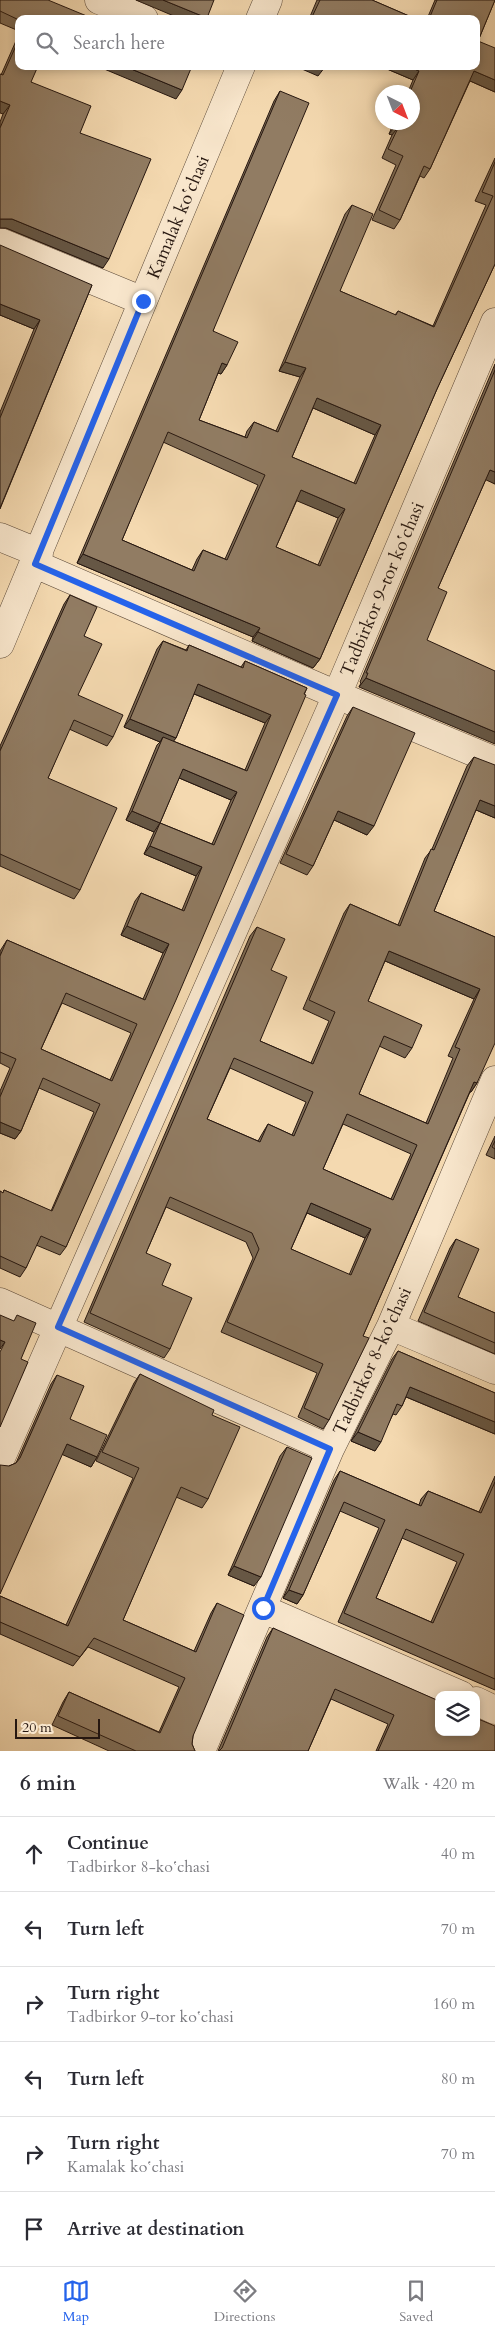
<!DOCTYPE html>
<meta charset="utf-8">
<style>
:root{--surface:#fff;--page:#f2f2f3;--text:#2b2b33;--muted:#7c7c81;--line:#e1e1e2;--accent:#2563eb}
body{margin:0;font-family:Cardo,serif;background:var(--page);color:var(--text)}
.controls{position:absolute;right:15px;bottom:15px;display:grid;overflow:hidden;border-radius:10px;box-shadow:0 2px 8px #0003}
.controls button{width:45px;height:45px;display:grid;place-items:center;padding:0;border:0;border-bottom:1px solid var(--line);background:var(--surface);color:var(--text);font:25px sans-serif}
.compass{position:absolute;left:375px;top:85px;width:45px;height:45px;border-radius:50%;background:var(--surface);box-shadow:0 2px 8px #0003;rotate:138deg}
.scale{position:absolute;left:15px;bottom:12px;width:85px;box-sizing:border-box;padding-left:5px;border:2px solid #261710;border-top:0;font-size:14px;line-height:18px;white-space:nowrap;color:#261710;-webkit-text-stroke:4px #f8e6cc;paint-order:stroke}
.stop{position:absolute;width:15px;height:15px;margin:-11px;border:4px solid #2563eb;border-radius:50%;background:#fff}
.stop.end{background:#2563eb;border-color:#fff;box-shadow:0 1px 5px #0008}
.list{margin:0;padding:0;list-style:none}
h2{display:flex;justify-content:space-between;align-items:center;height:65px;margin:0;padding:0 20px;font-size:21px}
h2 small{font-size:16px;font-weight:400;color:var(--muted)}
.list li{display:grid;grid-template-columns:32px 1fr auto;gap:15px;align-items:center;box-sizing:border-box;height:75px;padding:0 20px;border-top:1px solid var(--line)}
.list b{display:block;font-size:19px;white-space:nowrap}
.list p{margin:0;font-size:16px;white-space:nowrap;color:var(--muted)}
.list em{font-size:16px;font-style:normal;color:var(--muted)}
.icon{flex:none;width:28px;height:28px;fill:none;stroke:currentColor;stroke-width:2;stroke-linecap:round;stroke-linejoin:round}
.map{position:relative;flex:none;width:495px;height:1751px;overflow:hidden}
.search{position:absolute;background:var(--surface);box-shadow:0 2px 8px #0003;left:15px;right:15px;top:15px;height:55px;display:flex;align-items:center;gap:12px;box-sizing:border-box;padding:0 18px;border-radius:10px;color:var(--muted);font-size:19px}
.sheet{height:515px;background:var(--surface)}
nav{display:flex;justify-content:space-around;align-items:center;box-sizing:border-box;height:70px;border-top:1px solid var(--line);background:var(--surface);font-size:14px;color:var(--muted)}
nav a{display:grid;justify-items:center;gap:2px}
nav .on{color:var(--accent)}
.map>svg:first-child{display:block}
.lines{fill:none;stroke-linecap:round;stroke-linejoin:round}
.minor-casing{stroke:#5a4838;stroke-width:29}
.minor{stroke:#f8e6cc;stroke-width:28}
.wall{fill:#7d6b55;stroke:#261710;fill-rule:evenodd}
.shaded-wall{fill:#665745;stroke:#261710}
.building{fill:#917c63;stroke:#261710;fill-rule:evenodd}
.route{stroke:#2563eb;stroke-width:6}
.labels{text-anchor:middle;stroke-width:4;stroke-linejoin:round;paint-order:stroke}
.street-label{font-size:18px;fill:#261710;stroke:#f8e6cc}
</style>
<div class="map">
<svg width="495" height="1751" viewBox="0 0 495 1751">
<rect width="100%" height="100%" fill="#f4d9b0"/>
<filter id="stains"><feTurbulence type="fractalNoise" baseFrequency=".004" numOctaves="4"/><feColorMatrix values="0 0 0 0 .2 0 0 0 0 .09 0 0 0 0 .02 0 0 0 .5 -.17"/></filter>
<radialGradient id="worn" r=".72"><stop offset=".6" stop-color="#630" stop-opacity="0"/><stop offset="1" stop-color="#630" stop-opacity=".3"/></radialGradient>
<g class="lines">
<defs>
<path id="minor" d="M99,0L144,19
M260,19L268,0
M0,242L143,301
M0,537L39,553
M35,564L337,695L495,761
M0,644L241,66
M0,1302L330,1449
M391,1326L495,1370
M0,1460L337,695L495,322
M263,1609L461,1695
M476,1701L495,1710
M201,1751L330,1449L391,1326L495,1080"/>
</defs>
<use href="#minor" class="minor-casing"/>
<use href="#minor" class="minor"/>
</g>
<path class="wall" d="M0,0L64,7L19,19V31L0,23Z
M317,0H372L416,19H309Z
M435,0H495L478,41L495,92L470,81L430,169L424,178L420,176L400,220L394,229L372,220L396,165L382,158L392,135L389,134L394,122H412V92H408L413,80L380,66L476,19H427Z
M19,34V66L31,82L80,133L103,268L6,228H0V122L3,114L1,75Z
M280,91L213,331L227,365L221,374L218,373L199,420L245,437L247,431L254,422L276,431L300,377L279,371L345,214L352,205L340,291L395,315L398,311L433,326L486,205L475,201L495,158V264L437,389L320,659L313,668L252,641L253,637L77,563L274,101ZM313,408L375,435L354,483L292,457ZM163,442L258,485L225,559L203,550L197,559L192,570L122,540ZM297,500L338,518L318,565L276,547Z
M92,285L0,509V412L34,329L0,315Z
M495,364V484L486,479L438,588L359,687L361,683L360,682Z
M70,595L84,636L78,695L113,737L107,746L69,729L48,778L80,890L74,899L0,866V746L64,604Z
M163,641L186,650L189,645L241,667L245,661L307,688L66,1247L60,1255L36,1245L26,1268L20,1277L0,1268V1191L3,1193L4,1190L51,1211L94,1112L39,1088L21,1131L15,1139L0,1133V1091L10,1068L0,1063V951L7,940L143,999L163,953L121,935L127,920L135,901L141,893L182,910L196,876L144,854L154,832L126,820L157,745L160,742L124,727L157,649ZM194,694L265,723L245,770L173,741L176,738ZM179,778L231,800L212,844L160,823ZM62,1003L131,1033L110,1080L41,1049Z
M353,707L367,835L334,820L313,866L307,875L280,863L347,716Z
M474,757L495,818L476,810L434,911L495,937L477,1083L471,1092H470L363,1336L329,1420L323,1429L298,1417L317,1373L221,1332L253,1258L246,1242L166,1207L146,1253L162,1285L170,1349L164,1358L84,1322L250,936L257,927L271,970L260,1041L311,1063L329,1021L303,1009L344,913L350,904L398,925L425,858L432,849L467,766ZM385,961L474,999L448,1056L453,1058L426,1123L359,1094L379,1046L405,1058L412,1048L368,1001ZM230,1068L306,1102L292,1135L268,1124L262,1134L258,1141L207,1119ZM343,1124L411,1154L391,1199L323,1169ZM307,1213L365,1238L349,1275L291,1249Z
M495,1136V1159L486,1155Z
M456,1239L458,1297L495,1313V1354L418,1321L450,1248Z
M398,1351L495,1393V1434L406,1397L402,1406L396,1415L393,1414L375,1451L351,1441L392,1359Z
M140,1374L212,1415L208,1499L202,1508L176,1497L123,1620L194,1651L211,1613L217,1603L193,1736L192,1744L195,1751H109L52,1725L63,1702L69,1692L159,1732L179,1687L88,1647L73,1666L0,1634V1596L66,1625L133,1478L96,1461L134,1383Z
M57,1375L70,1419L97,1457L91,1467L63,1454L9,1466L16,1463L51,1384Z
M287,1447L254,1586L228,1575L280,1456Z
M340,1471L419,1505L421,1499L428,1491L479,1512L495,1476V1690L338,1622L379,1528L340,1511L303,1595L297,1604L283,1598L334,1480ZM402,1538L457,1562L431,1622L376,1598Z
M273,1628L495,1751H376L388,1724L331,1699L308,1751H218L267,1637Z"/>
<path class="shaded-wall" d="M136,0H163L207,18L206,19H181Z
M97,66H124L182,90L176,99Z
M295,66H323L325,67L318,76Z
M380,66H408L419,71L413,80Z
M474,71L495,80V92L468,80Z
M0,101L10,105L3,114L0,113Z
M396,125L399,126L392,135L389,134Z
M0,219H12L109,259L103,268L6,228H0Z
M0,304L40,320L34,329L0,315Z
M285,362L306,368L300,377L279,371Z
M222,363L227,365L221,374L215,372Z
M317,398L381,425L375,435L311,407Z
M490,470L495,472V484L484,479Z
M301,490L345,509L338,518L295,500Z
M83,554L260,628L253,637L77,563Z
M258,632L320,659L313,668L252,641Z
M366,678L495,732V744L359,687Z
M198,684L271,715L265,723L192,693Z
M130,719L176,738L170,746L163,737L160,742L124,727Z
M183,769L237,792L231,800L177,777Z
M480,800L495,806V818L474,809Z
M132,811L160,823L154,832L126,820Z
M338,811L374,826L367,835L332,819Z
M150,846L202,867L196,876L144,854Z
M127,926L169,944L163,953L121,935Z
M389,951L480,989L474,999L383,960Z
M474,1082L477,1083L471,1092L468,1091Z
M0,1122L21,1131L15,1139L0,1133Z
M311,1203L371,1229L365,1238L305,1212Z
M0,1340L5,1342L0,1349Z
M410,1387L495,1422V1434L404,1396Z
M358,1432L381,1442L375,1451L351,1441Z
M67,1444L97,1457L91,1467L61,1454Z
M234,1566L261,1577L254,1586L228,1575Z
M289,1590L303,1595L297,1604L283,1598Z"/>
<path class="building" d="M0,0H48L94,19H19V20L0,11Z
M163,0H214L207,18Z
M320,0H372L416,19H311Z
M437,0H495L478,41L495,48V80L474,71L430,169L424,166L400,220L379,210L403,156L388,149L399,126L396,125L397,122H412V92H410L419,71L408,66H476V19H429Z
M19,39V66H38L31,82L91,106L80,133L151,159L109,259L12,219H0V128L10,105L0,101V74L3,75Z
M124,66H192L182,90Z
M280,91L309,103L213,331L238,342L227,365L222,363L199,420L247,438L254,422L278,432L306,368L285,362L352,205L373,214L340,291L396,315L398,311L434,327L493,196L482,192L495,162V264L437,389L320,659L258,632L260,628L83,554ZM317,398L381,425L356,484L292,457ZM168,432L265,475L227,560L203,550L194,571L122,540ZM301,490L345,509L320,566L276,547Z
M0,245L92,285L0,508V418L40,320L0,304Z
M495,370V472L490,470L438,588L447,592L427,640L495,671V732L366,678L368,673H366Z
M70,595L97,607L84,636L102,644L78,695L123,715L113,737L74,720L48,778L117,808L80,890L0,854V751Z
M163,641L187,651L189,645L243,668L245,661L307,688L304,694L306,695L176,1000L66,1247L41,1236L26,1268L0,1256V1191L3,1193L4,1190L52,1211L100,1104L43,1078L21,1131L0,1122V1097L16,1059L0,1052V956L7,940L145,1000L169,944L127,926L133,912L141,893L184,911L202,867L150,846L160,823L132,811L163,737L247,771L271,715L198,684L176,738L130,719ZM183,769L237,792L214,845L160,823ZM66,993L137,1024L112,1081L41,1049Z
M353,707L415,733L374,826L338,811L313,866L286,854Z
M474,757L495,765V806L480,800L434,911L495,937V1043L477,1083L474,1082L363,1336L369,1338L329,1420L304,1408L323,1364L227,1322L259,1249L252,1233L170,1197L146,1253L171,1264L162,1285L192,1298L170,1349L90,1313L257,927L285,939L271,970L287,977L260,1041L313,1064L335,1012L309,1000L350,904L400,926L431,849L434,850ZM389,951L480,989L455,1047L460,1049L428,1124L359,1094L384,1036L412,1048L422,1025L368,1001ZM234,1058L313,1092L294,1136L268,1124L260,1142L207,1119ZM347,1114L417,1145L393,1200L323,1169ZM311,1203L371,1229L351,1275L291,1249Z
M495,1141V1149L492,1147Z
M456,1239L479,1249L458,1297L495,1313V1343L424,1312Z
M0,1315L14,1321L17,1315L36,1323L21,1359L28,1362L0,1427V1352L5,1342L0,1340Z
M398,1351L495,1393V1422L410,1387L402,1406L397,1404L381,1442L358,1432Z
M140,1374L214,1410L212,1415L240,1427L208,1499L181,1487L123,1620L196,1652L217,1603L244,1615L193,1736L192,1744L195,1751H136L58,1716L69,1692L160,1733L185,1678L94,1638L80,1657L0,1622V1596L68,1626L139,1468L102,1452Z
M57,1375L84,1386L70,1419L107,1435L97,1457L67,1444L0,1594V1465L9,1466L16,1463L20,1458Z
M287,1447L312,1458L261,1577L234,1566Z
M340,1471L421,1506L428,1491L481,1513L495,1482V1679L344,1613L385,1520L344,1502L303,1595L289,1590ZM406,1529L464,1554L433,1623L376,1598Z
M273,1628L439,1701V1732H476V1718L495,1726V1751H378L394,1715L335,1689L308,1751H219L222,1748Z"/>
<g class="lines">
<path class="route" d="M143,301L35,564L337,695L58,1327L330,1449L263,1608"/>
</g>
<g class="labels">
<g class="street-label">
<text transform="translate(178 217) rotate(-67)" y="6">Kamalak koʻchasi</text>
<text transform="translate(382 589) rotate(-67)" y="6">Tadbirkor 9-tor koʻchasi</text>
<text transform="translate(372 1361) rotate(-65)" y="6">Tadbirkor 8-koʻchasi</text>
</g>
</g>
<rect width="100%" height="100%" filter="url(#stains)"/>
<rect width="100%" height="100%" fill="url(#worn)"/>
</svg>
<div class="controls">
<button><svg class="icon" aria-label="layers" viewBox="0 0 24 24"><path d="M12 4l9 5-9 5-9-5zM3 14l9 5 9-5"/></svg></button>
</div>
<svg class="compass" viewBox="-18 -18 36 36"><path d="M0-13l5 13h-10z" fill="#e53935"/><path d="M0 13l5-13h-10z" fill="#7c7c81"/></svg>
<div class="scale">20 m</div>
<div class="stop" style="left:263px;top:1608px"></div>
<div class="stop end" style="left:143px;top:301px"></div>
<div class="search"><svg class="icon" aria-label="search" viewBox="0 0 24 24"><circle cx="10" cy="10" r="6"/><path d="M15 15l6 6"/></svg>Search here</div>
</div>
<section class="sheet">
<h2>6 min<small>Walk · 420 m</small></h2>
<ul class="list">
<li><svg class="icon" aria-label="ahead" viewBox="0 0 24 24"><path d="M12 20V5M6 11l6-6 6 6"/></svg><div><b>Continue</b><p>Tadbirkor 8-koʻchasi</p></div><em>40 m</em></li>
<li><svg class="icon" aria-label="left" viewBox="0 0 24 24"><path d="M17 20v-9H6M10 6l-5 5 5 5"/></svg><div><b>Turn left</b></div><em>70 m</em></li>
<li><svg class="icon" aria-label="right" viewBox="0 0 24 24"><path d="M7 20v-9h11M14 6l5 5-5 5"/></svg><div><b>Turn right</b><p>Tadbirkor 9-tor koʻchasi</p></div><em>160 m</em></li>
<li><svg class="icon" aria-label="left" viewBox="0 0 24 24"><path d="M17 20v-9H6M10 6l-5 5 5 5"/></svg><div><b>Turn left</b></div><em>80 m</em></li>
<li><svg class="icon" aria-label="right" viewBox="0 0 24 24"><path d="M7 20v-9h11M14 6l5 5-5 5"/></svg><div><b>Turn right</b><p>Kamalak koʻchasi</p></div><em>70 m</em></li>
<li><svg class="icon" aria-label="arrive" viewBox="0 0 24 24"><path d="M6 21V4h12l-3 4 3 4H6"/></svg><div><b>Arrive at destination</b></div></li>
</ul>
</section>
<nav>
<a class="on"><svg class="icon" aria-label="map" viewBox="0 0 24 24"><path d="M3 6l6-2 6 2 6-2v14l-6 2-6-2-6 2zM9 4v14M15 6v14"/></svg>Map</a>
<a><svg class="icon" aria-label="directions" viewBox="0 0 24 24"><path d="M12 3l9 9-9 9-9-9zM9 14v-3h6M13 9l2 2-2 2"/></svg>Directions</a>
<a><svg class="icon" aria-label="saved" viewBox="0 0 24 24"><path d="M7 4h10v16l-5-4-5 4z"/></svg>Saved</a>
</nav>
